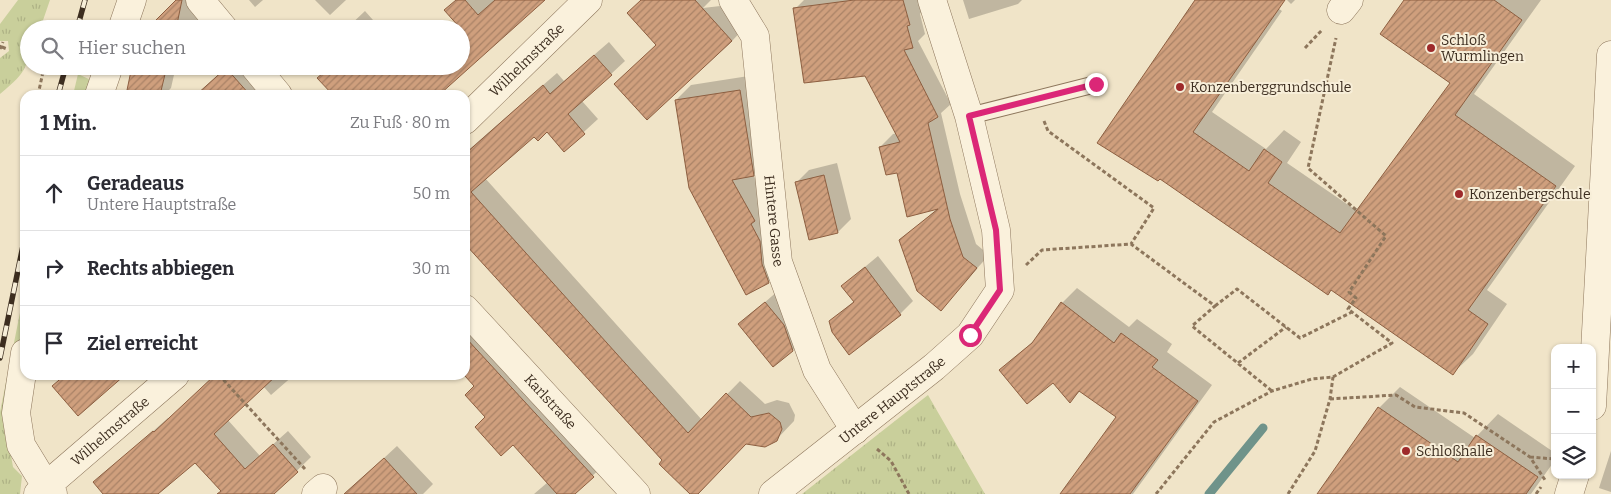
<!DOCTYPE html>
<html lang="de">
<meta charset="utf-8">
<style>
:root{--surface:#fff;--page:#f2f2f3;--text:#2b2b33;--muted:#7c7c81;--line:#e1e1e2}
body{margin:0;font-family:Bitter,serif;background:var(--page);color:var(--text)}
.controls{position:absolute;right:15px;bottom:15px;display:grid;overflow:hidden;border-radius:10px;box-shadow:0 1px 4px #0004}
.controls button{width:45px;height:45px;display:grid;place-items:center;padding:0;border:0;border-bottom:1px solid var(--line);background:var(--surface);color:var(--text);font:25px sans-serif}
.stop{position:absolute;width:15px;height:15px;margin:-11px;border:4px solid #db2777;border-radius:50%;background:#fff}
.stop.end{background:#db2777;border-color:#fff;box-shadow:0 1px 5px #0008}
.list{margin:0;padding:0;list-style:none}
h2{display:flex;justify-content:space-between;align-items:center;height:65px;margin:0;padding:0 20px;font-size:21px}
h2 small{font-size:16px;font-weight:400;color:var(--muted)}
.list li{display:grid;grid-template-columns:32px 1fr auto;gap:15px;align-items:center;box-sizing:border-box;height:75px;padding:0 20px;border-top:1px solid var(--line)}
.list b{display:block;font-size:19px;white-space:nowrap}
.list p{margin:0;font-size:16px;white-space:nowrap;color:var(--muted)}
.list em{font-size:16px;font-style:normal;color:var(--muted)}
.icon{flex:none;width:28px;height:28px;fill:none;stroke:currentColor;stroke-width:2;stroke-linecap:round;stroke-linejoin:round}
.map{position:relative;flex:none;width:1611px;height:494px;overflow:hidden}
.search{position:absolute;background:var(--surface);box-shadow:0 1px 4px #0004;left:20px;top:20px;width:450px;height:55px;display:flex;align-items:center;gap:12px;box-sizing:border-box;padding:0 18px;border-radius:28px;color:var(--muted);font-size:19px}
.panel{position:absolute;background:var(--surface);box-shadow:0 1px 4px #0004;left:20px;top:90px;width:450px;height:290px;border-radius:15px}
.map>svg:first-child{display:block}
.grass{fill:url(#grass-tufts)}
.shadow{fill:#0003}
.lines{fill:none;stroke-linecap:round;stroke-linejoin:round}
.stream{stroke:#6f938a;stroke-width:9}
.building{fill:url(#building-hatch);stroke:#8d5f41}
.service-casing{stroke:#8d765c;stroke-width:18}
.minor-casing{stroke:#8d765c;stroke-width:29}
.path{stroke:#8d765c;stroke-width:3;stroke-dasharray:4 2.5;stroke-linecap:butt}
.service{stroke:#faf1dc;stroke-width:16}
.minor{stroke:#faf1dc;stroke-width:28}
.rail-casing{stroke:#3d2e20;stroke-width:5.5}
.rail{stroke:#f7eed8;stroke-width:4;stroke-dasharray:11;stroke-linecap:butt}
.route{stroke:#db2777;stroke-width:6}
.poi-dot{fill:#9e2a2b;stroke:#f7eed8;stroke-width:2}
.labels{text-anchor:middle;stroke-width:4;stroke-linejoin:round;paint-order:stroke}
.poi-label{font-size:14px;fill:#3d2e20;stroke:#f7eed8;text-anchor:start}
.street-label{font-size:14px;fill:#3d2e20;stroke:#f7eed8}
</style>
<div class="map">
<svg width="1611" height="494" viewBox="0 0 1611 494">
<defs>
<pattern id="grass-tufts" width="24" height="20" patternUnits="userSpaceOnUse" patternTransform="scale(1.25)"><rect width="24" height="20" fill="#c9cf9b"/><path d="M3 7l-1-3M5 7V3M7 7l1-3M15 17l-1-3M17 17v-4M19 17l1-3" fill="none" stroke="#aeb285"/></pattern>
<pattern id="building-hatch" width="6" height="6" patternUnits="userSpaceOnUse" patternTransform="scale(1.25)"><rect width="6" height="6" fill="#cf9f7d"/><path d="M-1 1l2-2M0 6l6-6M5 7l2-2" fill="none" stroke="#a98266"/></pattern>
</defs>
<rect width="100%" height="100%" fill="#f0e4c8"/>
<path class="grass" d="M18,0H50L40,29H29C29,66 29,70 0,94V58L9,51L8,41H0V24Z
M78,74L93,81L89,95H73Z
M25,288V336L18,370L9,444L13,467L22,476L20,494H0V412Z
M928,395L985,494H802Z"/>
<path class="shadow" d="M178,0H191L207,17L195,29H149Z
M249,0H263L255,7Z
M315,0H346L330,15Z
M456,0H544L436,95H335L461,66L463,30Z
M642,0H711L703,8L729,5L747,25L732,41L657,44Z
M804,0H919L922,11L920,14L925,34L918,41L951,104L941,113L960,194L976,244L989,255L941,309L901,240L938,208L898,171L880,147L893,134L897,133L866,74L795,9Z
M963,0H1022L1018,4L969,19Z
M1196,0H1266L1282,11L1212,112L1266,149L1284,130L1301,142L1287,163L1357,211L1452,83L1405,0H1541L1474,94L1575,166L1487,290L1507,304L1473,354L1453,373L1332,289L1328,294L1160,178Z
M1287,0H1295L1291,4Z
M365,11L381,29H346Z
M609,42L625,61L582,101L598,119L564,150L547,131L534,135L485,178L702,420L740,381L765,404L777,400L789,403L795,415L794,421L776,440L746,442L696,494H692L465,240V153L557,73L564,81Z
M133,66H176L171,88L164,95H134Z
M228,66H254L279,95H197Z
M755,75L768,160L753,175L769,205L783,266L768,282L676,100L691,85Z
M837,163L851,219L838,232L810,238L796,183L809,170Z
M878,256L913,301L900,314L849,353L830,322L854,301L842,286Z
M1077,288L1129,327L1137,319L1172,344L1167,352L1212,385L1133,494H1072L1118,417L1081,390L1070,401L1054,381L1001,370L1038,337L1062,303Z
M779,290L806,337L793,350L740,324Z
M465,308L605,464L573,494H534L548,482L465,374Z
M216,375H294L271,395L263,386L227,419L260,456L288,431L311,457L273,494H224L196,461L157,494H105L95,482L168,418L169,419Z
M1400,387L1475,438L1498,414L1555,453V460L1531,494H1318L1379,408Z
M397,446L433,484L423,494H345Z
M1611,451V492L1599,488Z"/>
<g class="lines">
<path class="stream" d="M1209,494L1263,428"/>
</g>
<path class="building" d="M176,0H182L176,29H147Z
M456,0H465L478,15L495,0H545L439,95H333L317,78L323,73L317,66H461V29L444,10Z
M641,0H695L732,41L647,120L614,84L656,45L627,13Z
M854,0H903L910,25L907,26L913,48L904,50L938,117L928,123L950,219L963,257L977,268L941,311L917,291L899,240L938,209L907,217L897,173L886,175L879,147L900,142L865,76L804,83L793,8Z
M1195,0H1285L1193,132L1249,171L1264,149L1282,162L1268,183L1340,233L1450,83L1380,34L1404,0H1494L1522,20L1455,115L1556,186L1468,310L1488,324L1453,375L1331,290L1328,295L1160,179L1158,181L1097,143Z
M594,55L612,75L568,114L585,134L564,152L547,132L538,141L534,137L471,192L688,433L726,393L751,417L769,413L780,422L782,429L777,441L765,447L746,444L698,494H690L659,464L662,460L465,244V154L543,85L550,94Z
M132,66H167L160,95H126Z
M226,68L250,95H196Z
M740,90L754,176L732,180L755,221L751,224L760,241L762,264L769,283L746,295L689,188L675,100Z
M824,175L838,233L809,240L795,182Z
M865,267L901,315L849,355L832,332L829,321L854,302L841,286Z
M765,302L784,325L793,351L773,367L738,324Z
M1061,302L1114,343L1121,333L1158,360L1152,367L1198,401L1130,494H1060L1116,417L1079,391L1070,403L1053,383L1027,404L999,370L1032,343Z
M465,337L594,477L575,494H557L513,445L501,456L475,427L485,417L465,395L474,386L465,376Z
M65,375H125L78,416L52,386Z
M215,375H277L214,434L245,469L273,444L298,472L274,494H217L221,491L195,463L158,494H103L93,482L153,431L154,432Z
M1378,407L1458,462L1476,435L1538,477L1526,494H1317Z
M384,458L417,494H344Z"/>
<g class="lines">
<defs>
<path id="service" d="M969,116L1096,84"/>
<g id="minor">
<path d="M200,0L224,29"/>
<path id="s1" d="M733,0L755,36L778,262L817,370L855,430"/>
<path d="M1341,10L1349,0"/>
<path d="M122,29L132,0"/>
<path d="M254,66L278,95"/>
<path d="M99,95L109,66"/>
<path id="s2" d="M465,120L588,0"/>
<path id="s3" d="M465,309L636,494"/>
<path d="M25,353L16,413L21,445L46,486L38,494"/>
<path d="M1592,406L1611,55"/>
<path id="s4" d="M53,494L46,486L175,375"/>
<path d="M316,494L323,488"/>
<path id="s5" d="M773,494L934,367L970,335L1000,290L996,230L969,116L932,0"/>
<path d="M1569,494L1575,475"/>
</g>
</defs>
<use href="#service" class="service-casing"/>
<use href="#minor" class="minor-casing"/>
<path class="path" d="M2,47L7,49
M1305,48L1322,30
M0,49L3,42
M38,95L43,72
M1044,121L1048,131L1154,208L1131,244
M1026,265L1042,250L1131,244L1215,306L1192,326L1272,391
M1215,306L1237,289L1300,338L1352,312
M1238,363L1286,327
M219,375L305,469
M1330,399L1396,395L1415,407L1464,413L1530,457L1545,480
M877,449L891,461L909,494
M1530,457L1554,459
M1156,494L1214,422L1272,391L1312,379L1333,377L1392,343L1348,309L1356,298L1349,292L1386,236L1308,168L1336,38
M1288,494L1315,451L1330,399L1333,377
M1536,494L1541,487"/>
<use href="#service" class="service"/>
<use href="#minor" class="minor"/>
<defs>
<path id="rail" d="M77,29L85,0
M58,95L66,66
M0,358L25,236"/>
</defs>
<use href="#rail" class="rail-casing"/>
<use href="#rail" class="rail"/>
</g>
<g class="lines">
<path class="route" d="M970,335L1000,290L996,230L969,116L1096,84"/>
</g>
<g class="poi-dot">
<circle cx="1431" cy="48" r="5"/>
<circle cx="1180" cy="87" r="5"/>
<circle cx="1459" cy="194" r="5"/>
<circle cx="1406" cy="451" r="5"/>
</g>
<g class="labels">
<g class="poi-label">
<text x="1441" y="45">Schloß<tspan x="1441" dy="16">Wurmlingen</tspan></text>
<text x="1190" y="92">Konzenberggrundschule</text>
<text x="1469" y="199">Konzenbergschule</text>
<text x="1416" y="456">Schloßhalle</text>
</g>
<g class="street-label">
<text dy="5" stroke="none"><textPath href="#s2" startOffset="86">Wilhelmstraße</textPath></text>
<text dy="5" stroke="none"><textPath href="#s1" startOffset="228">Hintere Gasse</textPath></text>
<text dy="5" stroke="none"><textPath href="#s5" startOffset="152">Untere Hauptstraße</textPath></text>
<text dy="5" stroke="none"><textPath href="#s3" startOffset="126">Karlstraße</textPath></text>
<text dy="5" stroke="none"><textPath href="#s4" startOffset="95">Wilhelmstraße</textPath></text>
</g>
</g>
</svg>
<div class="controls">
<button>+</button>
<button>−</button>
<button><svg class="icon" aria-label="layers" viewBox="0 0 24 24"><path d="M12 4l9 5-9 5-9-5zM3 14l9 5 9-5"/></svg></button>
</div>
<div class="stop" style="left:970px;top:335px"></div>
<div class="stop end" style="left:1096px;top:84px"></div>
<div class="search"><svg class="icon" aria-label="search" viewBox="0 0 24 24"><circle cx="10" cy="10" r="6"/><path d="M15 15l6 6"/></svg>Hier suchen</div>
<section class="panel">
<h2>1 Min.<small>Zu Fuß · 80 m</small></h2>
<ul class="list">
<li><svg class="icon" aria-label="ahead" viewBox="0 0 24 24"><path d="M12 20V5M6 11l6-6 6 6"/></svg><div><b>Geradeaus</b><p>Untere Hauptstraße</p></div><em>50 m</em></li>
<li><svg class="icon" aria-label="right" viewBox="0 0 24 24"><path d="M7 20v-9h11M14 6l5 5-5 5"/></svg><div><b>Rechts abbiegen</b></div><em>30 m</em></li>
<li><svg class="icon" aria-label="arrive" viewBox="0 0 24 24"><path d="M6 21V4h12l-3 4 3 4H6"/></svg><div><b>Ziel erreicht</b></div></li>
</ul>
</section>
</div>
